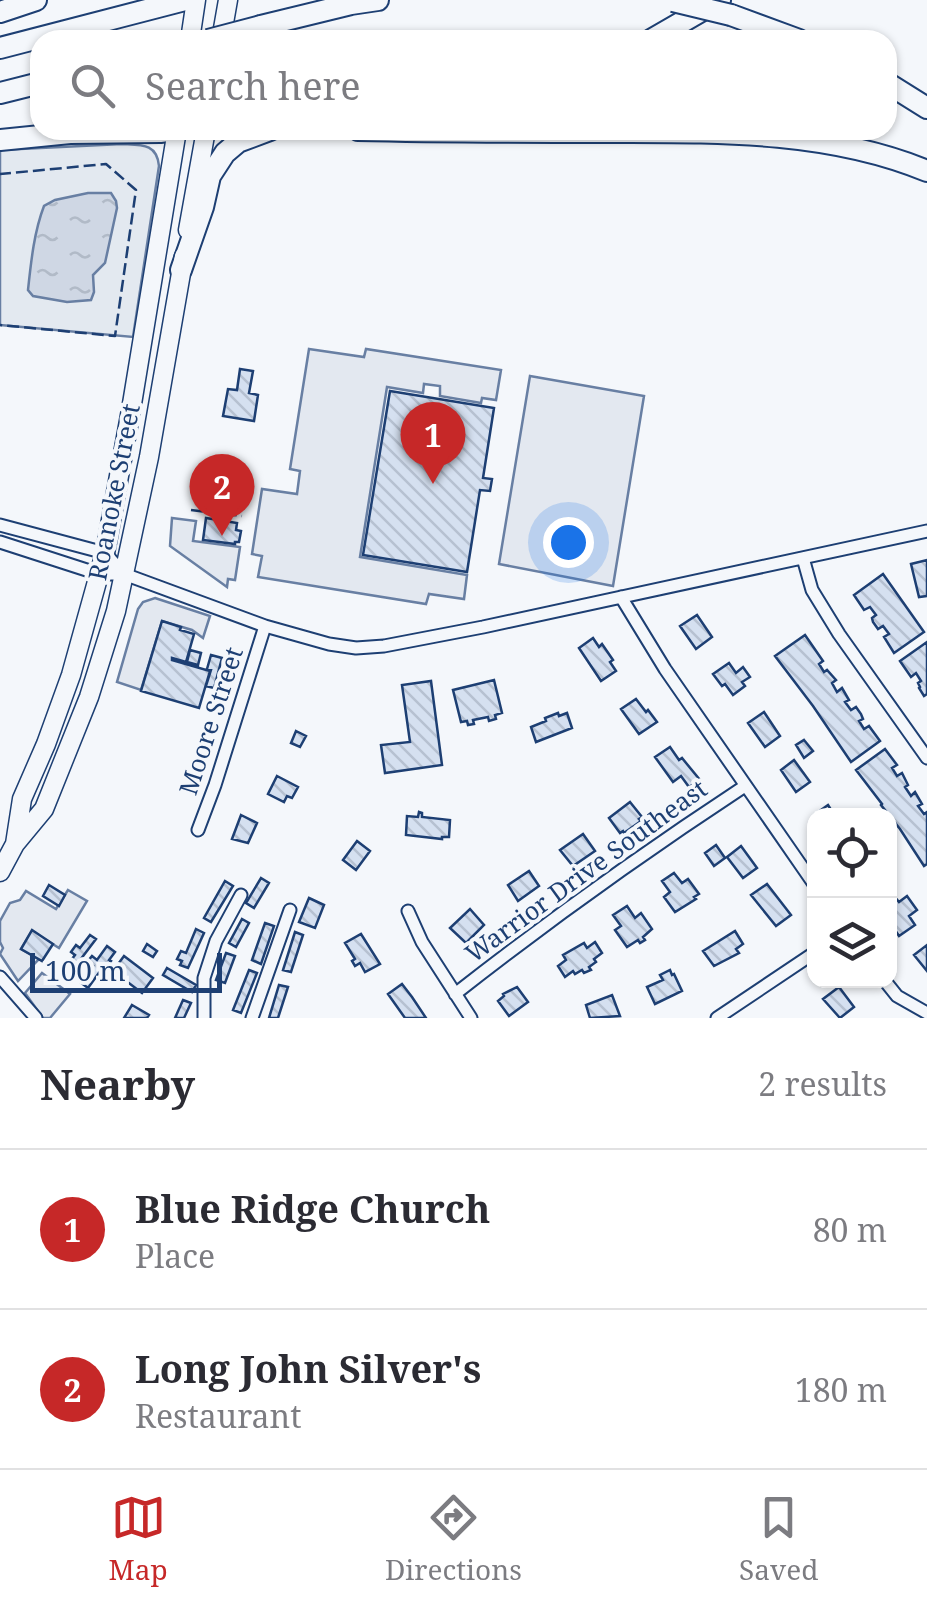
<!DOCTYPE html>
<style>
:root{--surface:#fff;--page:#f2f2f3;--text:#2b2b33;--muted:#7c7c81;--line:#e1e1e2;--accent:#c62828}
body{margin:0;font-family:"Noto Serif",serif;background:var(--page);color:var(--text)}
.controls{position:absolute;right:30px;bottom:30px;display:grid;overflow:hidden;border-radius:20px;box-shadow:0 2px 8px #0004}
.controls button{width:90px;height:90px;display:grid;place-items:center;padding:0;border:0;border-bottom:2px solid var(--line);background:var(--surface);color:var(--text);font:50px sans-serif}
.scale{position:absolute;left:30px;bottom:25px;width:192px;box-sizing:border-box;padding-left:10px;border:5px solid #1d3f73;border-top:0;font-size:28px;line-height:35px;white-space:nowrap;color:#1d3f73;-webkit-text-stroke:8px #f4f7fb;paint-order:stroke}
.you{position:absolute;left:568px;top:542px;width:35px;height:35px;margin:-25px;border:8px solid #fff;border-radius:50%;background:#1a73e8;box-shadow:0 0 0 15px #1a73e833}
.badge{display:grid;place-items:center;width:65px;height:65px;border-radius:50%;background:var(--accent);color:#fff;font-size:32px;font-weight:700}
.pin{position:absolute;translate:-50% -82px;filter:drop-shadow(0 2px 5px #0008)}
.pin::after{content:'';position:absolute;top:52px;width:35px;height:30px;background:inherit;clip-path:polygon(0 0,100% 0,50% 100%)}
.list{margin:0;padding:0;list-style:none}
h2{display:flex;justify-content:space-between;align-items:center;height:130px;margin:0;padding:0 40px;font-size:42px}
h2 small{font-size:32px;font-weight:400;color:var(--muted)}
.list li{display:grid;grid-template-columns:65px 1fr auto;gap:30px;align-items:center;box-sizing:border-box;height:160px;padding:0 40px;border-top:2px solid var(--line)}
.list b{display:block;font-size:38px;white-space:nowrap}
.list p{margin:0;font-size:32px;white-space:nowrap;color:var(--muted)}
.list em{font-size:32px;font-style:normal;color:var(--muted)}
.icon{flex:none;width:55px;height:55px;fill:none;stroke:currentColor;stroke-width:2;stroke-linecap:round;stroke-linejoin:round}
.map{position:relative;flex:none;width:927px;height:1018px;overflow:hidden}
.search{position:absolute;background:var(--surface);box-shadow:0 2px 8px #0004;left:30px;right:30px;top:30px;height:110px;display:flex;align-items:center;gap:25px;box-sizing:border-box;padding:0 35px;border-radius:30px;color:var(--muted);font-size:38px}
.sheet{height:450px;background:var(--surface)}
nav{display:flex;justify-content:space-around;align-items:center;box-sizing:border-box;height:140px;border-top:2px solid var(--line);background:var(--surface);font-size:28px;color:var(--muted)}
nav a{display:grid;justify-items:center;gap:5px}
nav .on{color:var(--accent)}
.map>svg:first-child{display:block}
.green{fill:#e3e9f0;stroke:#687fa3;stroke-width:2.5}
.parking{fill:#e3e8f0;stroke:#687fa3;stroke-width:2.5}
.water{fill:url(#water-ripples);stroke:#687fa3;stroke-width:2.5}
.building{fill:url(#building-back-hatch);stroke:#1d3f73;stroke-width:2.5}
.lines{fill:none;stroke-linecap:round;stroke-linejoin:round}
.minor-casing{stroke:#1d3f73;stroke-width:15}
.primary-casing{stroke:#1d3f73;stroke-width:21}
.motorway-casing{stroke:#1d3f73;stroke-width:24}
.minor{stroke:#f4f7fb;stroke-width:11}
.primary{stroke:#f4f7fb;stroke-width:18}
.motorway{stroke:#f4f7fb;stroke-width:20}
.motorway-bridge-casing{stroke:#1d3f73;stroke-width:24;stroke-linecap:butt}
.motorway-bridge{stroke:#f4f7fb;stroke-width:20}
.fence{stroke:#1d3f73;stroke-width:2.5;stroke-dasharray:12 5;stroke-linecap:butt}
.labels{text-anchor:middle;stroke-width:8;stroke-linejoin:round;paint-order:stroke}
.street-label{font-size:25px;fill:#1d3f73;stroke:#f4f7fb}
</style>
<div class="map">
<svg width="927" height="1018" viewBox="0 0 927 1018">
<defs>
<pattern id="water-ripples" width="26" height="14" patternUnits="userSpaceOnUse" patternTransform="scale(2.5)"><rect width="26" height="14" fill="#cfd7e4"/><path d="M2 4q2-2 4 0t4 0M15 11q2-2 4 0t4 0" fill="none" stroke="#b1bac7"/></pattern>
<pattern id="building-back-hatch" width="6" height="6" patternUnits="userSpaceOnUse" patternTransform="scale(2.5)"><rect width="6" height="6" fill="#d5e0f0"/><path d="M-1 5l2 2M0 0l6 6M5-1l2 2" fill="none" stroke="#b6c1d1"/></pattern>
</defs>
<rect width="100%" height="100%" fill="#f4f7fb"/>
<path class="green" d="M122,144C141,145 157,143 159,166L133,337L0,325V150Z"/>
<path class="parking" d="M309,349L364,357L366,349L501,370L496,400L482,398L481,403L440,396V386L424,384L423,393L387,387L360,557L467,575L464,599L429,594L426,604L258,577L262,556L252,554L262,489L297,494L300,471L290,469Z
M530,376L644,396L613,586L499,564Z
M172,518L196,521L193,541L240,547L235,580L228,579L227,587L170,546Z
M155,598L210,616L203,638L192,630L162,621L141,690L117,682L138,609L143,602Z
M68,890L87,901L59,948L32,931L21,949L39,959L18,981L0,954L3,948L0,942V921L10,903L20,900L26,891L56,909Z
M42,973L70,994L50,1018H43L25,993Z"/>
<path class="water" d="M88,193H111L116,201L117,208L105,263L93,275L94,292L91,300L67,302L33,296L28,290C31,262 34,232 44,206L55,200Z"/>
<path class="building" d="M240,369L253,371L249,393L258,395L254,421L223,416L228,389L237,390Z
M390,391L494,408L483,478L492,479L490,491L480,490L467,572L363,555Z
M206,518L237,523L236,530L241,531L239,542H235V544L203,540Z
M927,560V596L919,597L911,564Z
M883,574L924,632L894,653L884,637L889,634L883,626L878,629L873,622L872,618L876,615L870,607L864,610L854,595Z
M697,615L712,637L696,649L680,626Z
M162,621L181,627L180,630L194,634L186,662L172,658V660L210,671L199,708L141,691Z
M805,635L823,661L819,664L824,672L827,670L836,680L832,683L837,692L842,688L849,700L845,702L851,710L856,707L861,714L863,719L859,721L864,729L869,726L880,741L851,762L813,706L775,656Z
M593,638L599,647L602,644L613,660L610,662L616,671L601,681L579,648Z
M927,642V694L924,696L919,688L920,687L918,683L921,681L916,673L911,677L900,661Z
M190,650L201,653L198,665L187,662Z
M211,655L222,658L214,688L206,686L211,670L207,669Z
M729,663L736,673L743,667L750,677L742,682L745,686L733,695L725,684L722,686L713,674Z
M494,680L502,713L495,715L496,719L489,721L488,717L473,720L474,724L468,725L467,721L461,722L453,690Z
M431,681L442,765L385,773L381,745L410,742L402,685Z
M636,699L646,712L648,710L657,722L639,734L621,709Z
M764,712L780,736L765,747L748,723Z
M558,713L559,716L567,713L572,728L536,742L531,727L546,721L545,718Z
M296,731L306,736L300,747L291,743Z
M804,740L813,751L804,758L796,745Z
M670,747L679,760L682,758L700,780L689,787L681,776L673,782L655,757Z
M885,749L897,765L892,768L897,776L902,773L908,785L905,787L911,796L915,792L922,804L918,806L924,814L927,812V864L924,866L900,829L881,805L882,804L856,770Z
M794,760L810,782L796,792L781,770Z
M277,776L298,787L292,798L287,796L284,802L268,794Z
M630,802L642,817L639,819L641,821L624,833L623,831L620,833L609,818Z
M828,805L835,816H814V815Z
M419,812L422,813V817L450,820L449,837H442V839L406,835L407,816L418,817Z
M241,815L257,823L248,843L232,839Z
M583,834L595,851L573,866L560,850Z
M357,841L370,851L356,870L343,860Z
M716,845L725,858L714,866L705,853Z
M741,846L757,868L743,878L727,857Z
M529,871L539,886L518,901L508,885Z
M674,873L682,883L688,879L699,894L694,897L696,899L675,912L664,897L670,892L662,881Z
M261,878L269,883L254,908L246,903Z
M225,881L233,886L211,922L204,918Z
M767,884L791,915L776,926L751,895Z
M49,885L65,895L59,906L43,896Z
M894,896L899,902L907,896L917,910L909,916L915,925L899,936L895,930L892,932L890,928V899Z
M309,898L324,905L315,928L299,922Z
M627,906L635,918L641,913L652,929L643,937L645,940L640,943L638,940L627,947L615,930L621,926L613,915Z
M470,909L484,925L466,943L450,928Z
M242,919L249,923L236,947L229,943Z
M265,923L274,926L261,964L252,960Z
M196,929L204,933L188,968L180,965L182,961L177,959L181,951L186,953Z
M32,930L53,944L42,961L21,949Z
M735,931L743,944L736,949L739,953L714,966L703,951Z
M295,932L303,935L291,972L283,970Z
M361,934L380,964L365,972L360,963L355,966L352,961L355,959L345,943Z
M90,935L96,939L77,964L72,959L75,955L71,952L76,945L80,948Z
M595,942L602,953L594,959L596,962L589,967L591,970L584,973L582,970L575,974L573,971L565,977L558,966L566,960L563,955L584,943L587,948Z
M147,944L157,951L153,957L143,951Z
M927,945V971L914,955Z
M107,946L115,952L109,960L111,961L108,966L111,970L107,974L101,970L88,988L80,982L87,973L83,970L87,963L91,964L88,961L92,956L97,960Z
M226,953L235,956L225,983L216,980Z
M124,956L153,978L142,993L113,971Z
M167,968L196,985L192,992L163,975Z
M249,970L257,973L241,1013L233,1010Z
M670,970L672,975L674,974L682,991L655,1004L647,987L663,980L660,975Z
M402,984L412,997L426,1018H405L388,994Z
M279,985L288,987L278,1018H269Z
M517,987L528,1002L509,1016L498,1001L504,996L503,994Z
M839,987L854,1007L840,1018L823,999Z
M612,995L620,1016L590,1018L586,1005Z
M183,1000L191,1003L184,1018H175Z
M132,1005L149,1015L147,1018H124Z"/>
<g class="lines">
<defs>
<path id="minor" d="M0,525L105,553L124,574
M0,542L99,574H124L265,626L329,644L356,648L384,646L483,627L927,531
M803,558L812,590L839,634L927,758
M621,597L665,669L814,884
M198,830L215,785L265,626
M408,911L422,942L471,1018
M0,977L36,1018
M885,981L897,996L927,1013
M455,994C548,921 646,851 745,786
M204,1018V978L216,941L241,895
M252,1018L290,910
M717,1018L814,953"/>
<path id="primary" d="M190,40L196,0
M221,40L228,0
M188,230L206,130
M15,844L22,799L46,744L71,675L105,553L131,410L177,130
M0,872L15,844L44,809L89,697L116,611L149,457L184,256"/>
<path id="motorway" d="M0,12L36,0
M731,15L799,40
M261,26L351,4L378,0
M651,40L720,0
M0,48L185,0
M887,83L927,108
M0,93L40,83
M358,130C442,132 526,132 610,132C716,132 828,130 927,171
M0,140L70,133L160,132L174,130
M181,270L203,207L210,176L225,153L238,142L270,130"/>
</defs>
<use href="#minor" class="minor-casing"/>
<use href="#primary" class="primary-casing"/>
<use href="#motorway" class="motorway-casing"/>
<use href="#minor" class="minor"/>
<use href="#primary" class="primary"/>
<use href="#motorway" class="motorway"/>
<defs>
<path id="motorway-bridge" d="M673,1L731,15
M208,40L261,26"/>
</defs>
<use href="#motorway-bridge" class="motorway-bridge-casing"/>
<use href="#motorway-bridge" class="motorway-bridge"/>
<path class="fence" d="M0,175V174L106,164L136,190L115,336L0,325
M191,510L242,516"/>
</g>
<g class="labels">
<g class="street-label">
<text transform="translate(114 492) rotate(-79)" y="9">Roanoke Street</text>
<text transform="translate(211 721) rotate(-72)" y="9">Moore Street</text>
<text transform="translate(586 871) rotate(-36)" y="9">Warrior Drive Southeast</text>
</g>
</g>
</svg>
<div class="controls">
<button><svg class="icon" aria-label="locate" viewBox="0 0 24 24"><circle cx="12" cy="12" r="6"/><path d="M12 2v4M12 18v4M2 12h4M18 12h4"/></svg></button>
<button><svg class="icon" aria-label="layers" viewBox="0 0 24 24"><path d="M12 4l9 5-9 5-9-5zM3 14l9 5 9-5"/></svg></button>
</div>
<div class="scale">100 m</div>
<div class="you"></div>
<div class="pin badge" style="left:433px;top:484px">1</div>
<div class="pin badge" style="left:222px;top:536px">2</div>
<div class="search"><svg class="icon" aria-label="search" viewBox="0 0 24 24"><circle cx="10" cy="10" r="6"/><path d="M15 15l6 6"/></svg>Search here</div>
</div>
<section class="sheet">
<h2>Nearby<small>2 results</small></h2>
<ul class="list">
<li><span class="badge">1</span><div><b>Blue Ridge Church</b><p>Place</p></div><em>80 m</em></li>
<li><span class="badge">2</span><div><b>Long John Silver's</b><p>Restaurant</p></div><em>180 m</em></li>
</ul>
</section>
<nav>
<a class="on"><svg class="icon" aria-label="map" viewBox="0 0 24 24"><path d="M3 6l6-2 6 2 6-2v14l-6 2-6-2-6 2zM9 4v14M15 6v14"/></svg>Map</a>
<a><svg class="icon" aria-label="directions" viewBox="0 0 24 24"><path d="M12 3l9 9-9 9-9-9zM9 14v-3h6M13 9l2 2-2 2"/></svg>Directions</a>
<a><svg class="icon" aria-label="saved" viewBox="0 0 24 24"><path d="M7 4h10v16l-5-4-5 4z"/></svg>Saved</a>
</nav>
